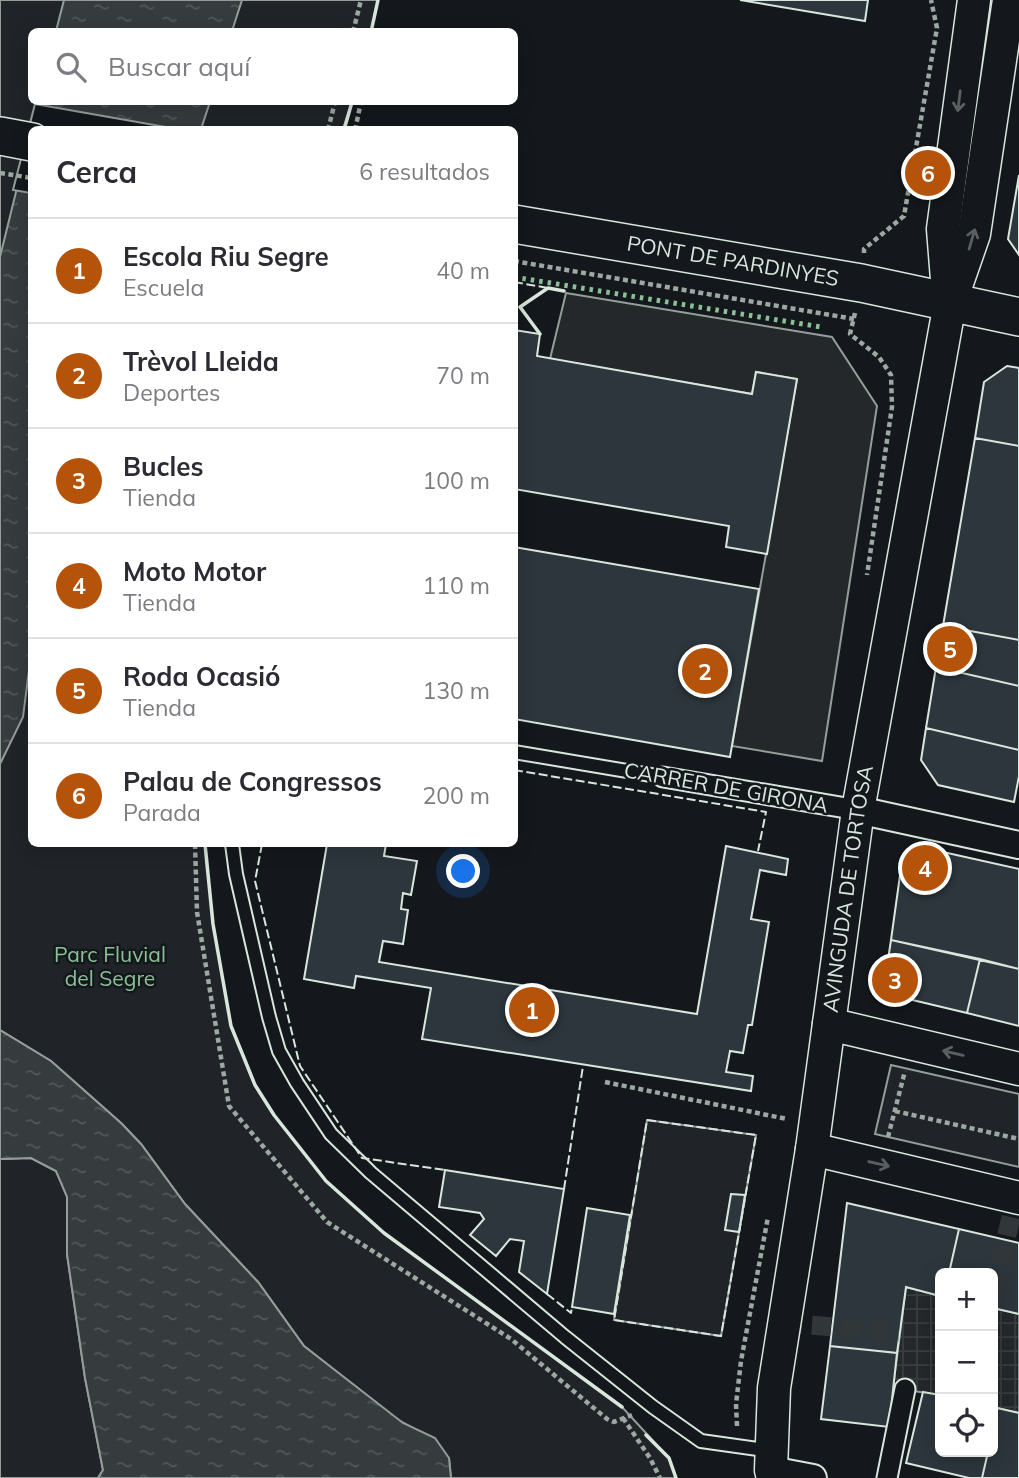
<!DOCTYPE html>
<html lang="es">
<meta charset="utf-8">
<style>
:root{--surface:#fff;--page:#f7f7f7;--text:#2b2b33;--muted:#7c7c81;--line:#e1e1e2;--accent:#b45309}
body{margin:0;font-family:Mulish,sans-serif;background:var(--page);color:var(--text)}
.controls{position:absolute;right:21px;bottom:21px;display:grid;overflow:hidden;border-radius:10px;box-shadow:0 4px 18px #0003}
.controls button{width:63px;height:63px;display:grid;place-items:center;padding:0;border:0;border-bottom:2px solid var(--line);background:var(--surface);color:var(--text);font:35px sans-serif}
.you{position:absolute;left:464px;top:872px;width:24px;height:24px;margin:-18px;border:5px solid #fff;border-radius:50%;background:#1a73e8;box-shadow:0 0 0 10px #1a73e833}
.badge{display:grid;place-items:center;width:46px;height:46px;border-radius:50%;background:var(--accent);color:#fff;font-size:23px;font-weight:700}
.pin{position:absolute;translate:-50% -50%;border:4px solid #fff;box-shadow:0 2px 7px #0006}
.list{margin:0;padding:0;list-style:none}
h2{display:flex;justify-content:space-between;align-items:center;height:91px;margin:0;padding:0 28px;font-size:30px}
h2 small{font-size:23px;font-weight:400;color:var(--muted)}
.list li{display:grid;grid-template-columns:46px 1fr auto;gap:21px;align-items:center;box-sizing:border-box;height:105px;padding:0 28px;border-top:2px solid var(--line)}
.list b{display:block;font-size:26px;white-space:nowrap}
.list p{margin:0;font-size:23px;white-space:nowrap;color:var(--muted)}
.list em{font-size:23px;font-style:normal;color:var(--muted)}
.icon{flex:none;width:38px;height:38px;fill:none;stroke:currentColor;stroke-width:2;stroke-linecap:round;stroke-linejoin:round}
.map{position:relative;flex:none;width:1019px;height:1478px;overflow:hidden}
.search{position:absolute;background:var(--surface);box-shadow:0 4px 18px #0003;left:28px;top:28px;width:490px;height:77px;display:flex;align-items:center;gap:18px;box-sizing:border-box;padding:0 24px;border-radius:10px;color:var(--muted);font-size:26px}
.panel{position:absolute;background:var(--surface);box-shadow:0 4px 18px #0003;left:28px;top:126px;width:490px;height:721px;border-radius:10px}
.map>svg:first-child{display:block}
.green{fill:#202428;stroke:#939e99;stroke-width:2}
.parking{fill:#24282b;stroke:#939e99;stroke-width:2}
.plaza{fill:url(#plaza-grid);stroke:#939e99;stroke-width:2}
.water{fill:url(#water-ripples);stroke:#939e99;stroke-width:2}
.pier{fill:#14181c;stroke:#939e99;stroke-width:2}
.building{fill:#2c363c;stroke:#d8e6dc;stroke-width:2}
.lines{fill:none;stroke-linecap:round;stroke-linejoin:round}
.pedestrian-tunnel{stroke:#313739;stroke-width:19;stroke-dasharray:19 10;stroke-linecap:butt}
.service-casing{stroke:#d8e6dc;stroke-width:16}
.pedestrian-casing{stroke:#d8e6dc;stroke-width:23}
.minor-casing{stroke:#d8e6dc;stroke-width:30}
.tertiary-casing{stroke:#d8e6dc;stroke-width:35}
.secondary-casing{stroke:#d8e6dc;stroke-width:40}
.path{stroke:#9da8a2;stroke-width:4.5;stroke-dasharray:5 3.5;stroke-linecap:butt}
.service{stroke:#14181c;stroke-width:12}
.pedestrian{stroke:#14181c;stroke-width:19}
.minor{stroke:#14181c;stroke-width:26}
.tertiary{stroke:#14181c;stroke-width:32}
.secondary{stroke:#14181c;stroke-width:37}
.hedge{stroke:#8ac095;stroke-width:5;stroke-dasharray:3.5 5;stroke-linecap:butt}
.fence{stroke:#d8e6dc;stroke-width:2;stroke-dasharray:9 3.5;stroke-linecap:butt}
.wall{stroke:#d8e6dc;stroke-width:3.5}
.oneway{stroke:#59605f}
.labels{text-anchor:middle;stroke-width:5;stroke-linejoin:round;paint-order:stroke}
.street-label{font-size:21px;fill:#d8e6dc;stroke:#14181c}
.park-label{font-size:21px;fill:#8ac095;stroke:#14181c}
</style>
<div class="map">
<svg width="1019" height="1478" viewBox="0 0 1019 1478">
<defs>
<pattern id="plaza-grid" width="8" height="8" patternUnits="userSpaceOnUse" patternTransform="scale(1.75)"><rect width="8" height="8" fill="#24282b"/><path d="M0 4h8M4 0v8" fill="none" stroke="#393d3f"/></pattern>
<pattern id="water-ripples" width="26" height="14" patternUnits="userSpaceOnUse" patternTransform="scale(1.75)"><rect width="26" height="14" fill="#363b3e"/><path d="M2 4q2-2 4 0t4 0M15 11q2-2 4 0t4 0" fill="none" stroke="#525759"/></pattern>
</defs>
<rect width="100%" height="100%" fill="#14181c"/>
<path class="green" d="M0,0H378L371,31L32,32V102H352L343,129L32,130V844H205L213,924L231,1026L255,1085L275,1117L326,1181L384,1233L622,1407L669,1458L676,1478H451L449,1458L420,1432L395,1418L304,1346L258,1282L185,1204L141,1144L121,1123L51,1061L0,1030Z
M891,1065L1019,1094V1167L875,1134Z
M647,1120L756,1135L721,1336L614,1320Z
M31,1158L56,1171L68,1197L67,1254L85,1378L103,1470L98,1478H0V1159Z"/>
<path class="parking" d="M566,293L832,337L877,406L822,761L732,746L797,379L756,372L752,394L550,359Z"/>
<path class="plaza" d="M906,1287L940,1296V1395L893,1388Z
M993,1308L1019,1314V1413L993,1407Z"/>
<path class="water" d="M64,0H242L232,31H56Z
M39,102H210L201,129L32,130Z
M31,131L32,647L23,717L0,764V257Z
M0,1030L51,1061L121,1123L141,1144L185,1204L258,1282L304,1346L403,1423L435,1438L449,1458L451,1478H98L103,1470L85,1378L67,1254V1197L56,1171L31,1158L0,1159Z"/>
<path class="pier" d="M35,104L177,129L32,130L31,193L13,190Z"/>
<path class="building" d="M740,0H868L865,21Z
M1019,175V255L1008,239Z
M514,330L540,334L537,356L752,394L756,372L797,379L767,554L726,547L729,526L514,489Z
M1007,366L1019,368V446L975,438L984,382Z
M975,438L1019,446V640L943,626Z
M514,547L759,589L730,757L514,719Z
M943,626L1019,640V686L936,667Z
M936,667L1019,686V750L926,728Z
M926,728L1019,750V776L1014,802L938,785L921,760Z
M327,844H386L384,856L417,861L411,895L403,893L401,909L408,910L403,944L383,941L379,962L697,1014L726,846L788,859L786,875L760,870L751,919L769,922L752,1025H748L743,1053L730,1051L726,1072L753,1076L751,1091L422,1039L431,988L356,976L354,988L304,979Z
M925,848L1019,869V969L891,940L902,861Z
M891,940L980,959L967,1013L883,993Z
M980,959L1019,969V1026L967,1013Z
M445,1170L564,1189L547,1294L519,1272L524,1241L510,1239L496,1256L470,1235L484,1219L480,1213L439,1207Z
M731,1194L745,1195L739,1232L725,1230Z
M847,1203L959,1229L949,1273H940V1296L906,1287L897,1353L830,1346Z
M587,1208L630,1215L614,1314L572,1307Z
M959,1229L1019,1243V1314L993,1308V1273H949Z
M830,1346L897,1353L889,1427L821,1419Z
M923,1392L940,1395V1452H988L982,1478H969L906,1463Z
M997,1408L1019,1413V1478H982L988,1452H993V1428Z"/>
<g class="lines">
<path class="pedestrian-tunnel" d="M993,1292L1016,1197
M783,1323L899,1332"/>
<defs>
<path id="service" d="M514,752L663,777
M232,844L236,874L269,1017L279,1051L297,1083L331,1134L371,1173L565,1337L653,1407L701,1441L772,1451"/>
<path id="pedestrian" d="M663,777L858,810
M887,1478L905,1389"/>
<path id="minor" d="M858,810L1019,845
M771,1470L813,1478"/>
<g id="tertiary">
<path d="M948,292L943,229L974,0"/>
<path d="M829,1024L1019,1069"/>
<path d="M812,1149L1019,1198"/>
<path id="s1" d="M773,1478L771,1470L774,1388L812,1149L858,810L950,303L974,234L1009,0"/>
</g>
<g id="secondary">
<path d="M0,136L32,142"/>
<path id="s2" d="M514,224L861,283L1019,317"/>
</g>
</defs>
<use href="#service" class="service-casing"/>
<use href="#pedestrian" class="pedestrian-casing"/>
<use href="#minor" class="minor-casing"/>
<use href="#tertiary" class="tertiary-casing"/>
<use href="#secondary" class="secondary-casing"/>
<path class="path" d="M353,32L361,0
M328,130L335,102
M355,130L361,102
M0,173L32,178
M864,253V249L904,216L937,28L931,0
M514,261L854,319
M855,313L850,334L879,357L891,375L892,407L867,575
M195,844L197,912L229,1106L327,1222L511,1339L607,1419L614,1422L632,1415
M605,1082L787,1119
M895,1111L1019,1139
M888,1137L905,1071
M623,1418L650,1458L660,1478
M737,1426L736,1404L741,1361L768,1217"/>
<use href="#service" class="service"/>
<use href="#pedestrian" class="pedestrian"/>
<use href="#minor" class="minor"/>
<use href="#tertiary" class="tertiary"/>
<use href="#secondary" class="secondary"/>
<path class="hedge" d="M514,277L821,327"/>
<path class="fence" d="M514,282L548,288
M514,770L766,812L758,851
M262,844L255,881L300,1066L362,1158L445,1170
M647,1120L756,1135L721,1336L614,1320Z
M564,1189L583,1066
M547,1294L571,1313L572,1307"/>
<path class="wall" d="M371,32L378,0
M344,130L352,102
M540,334L520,307L548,288L564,291
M205,844L213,924L231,1026L255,1085L274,1115L326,1181L384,1233L622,1407
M646,1435L669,1458L676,1478"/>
</g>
<defs><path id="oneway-shaft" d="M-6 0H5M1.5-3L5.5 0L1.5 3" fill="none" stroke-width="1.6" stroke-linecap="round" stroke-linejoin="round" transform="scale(1.75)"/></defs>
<g class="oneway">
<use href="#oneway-shaft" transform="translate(959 101) rotate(97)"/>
<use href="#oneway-shaft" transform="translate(972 239) rotate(-74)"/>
<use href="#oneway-shaft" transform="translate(953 1053) rotate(-167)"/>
<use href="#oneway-shaft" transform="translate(879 1164) rotate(13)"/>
</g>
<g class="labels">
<g class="street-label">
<text dy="7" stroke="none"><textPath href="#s2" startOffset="222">PONT DE PARDINYES</textPath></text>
<text transform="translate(726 788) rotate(10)" y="7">CARRER DE GIRONA</text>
<text dy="7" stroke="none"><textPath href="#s1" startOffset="595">AVINGUDA DE TORTOSA</textPath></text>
</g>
<g class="park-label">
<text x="110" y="962">Parc Fluvial<tspan x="110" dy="24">del Segre</tspan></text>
</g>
</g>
</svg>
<div class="controls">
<button>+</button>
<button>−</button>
<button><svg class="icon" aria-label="locate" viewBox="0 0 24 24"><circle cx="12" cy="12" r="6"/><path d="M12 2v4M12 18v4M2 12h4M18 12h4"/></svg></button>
</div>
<div class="you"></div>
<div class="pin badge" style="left:532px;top:1010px">1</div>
<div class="pin badge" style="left:705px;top:671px">2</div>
<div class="pin badge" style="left:895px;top:980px">3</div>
<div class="pin badge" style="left:925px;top:868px">4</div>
<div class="pin badge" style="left:950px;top:649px">5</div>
<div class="pin badge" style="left:928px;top:173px">6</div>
<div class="search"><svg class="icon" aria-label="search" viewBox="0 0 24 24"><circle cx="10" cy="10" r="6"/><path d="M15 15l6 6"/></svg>Buscar aquí</div>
<section class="panel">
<h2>Cerca<small>6 resultados</small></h2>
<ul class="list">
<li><span class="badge">1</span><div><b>Escola Riu Segre</b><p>Escuela</p></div><em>40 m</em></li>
<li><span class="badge">2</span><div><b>Trèvol Lleida</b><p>Deportes</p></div><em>70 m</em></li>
<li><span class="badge">3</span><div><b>Bucles</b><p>Tienda</p></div><em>100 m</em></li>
<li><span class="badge">4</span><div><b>Moto Motor</b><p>Tienda</p></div><em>110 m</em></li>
<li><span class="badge">5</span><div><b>Roda Ocasió</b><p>Tienda</p></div><em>130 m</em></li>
<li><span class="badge">6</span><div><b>Palau de Congressos</b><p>Parada</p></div><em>200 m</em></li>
</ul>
</section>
</div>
